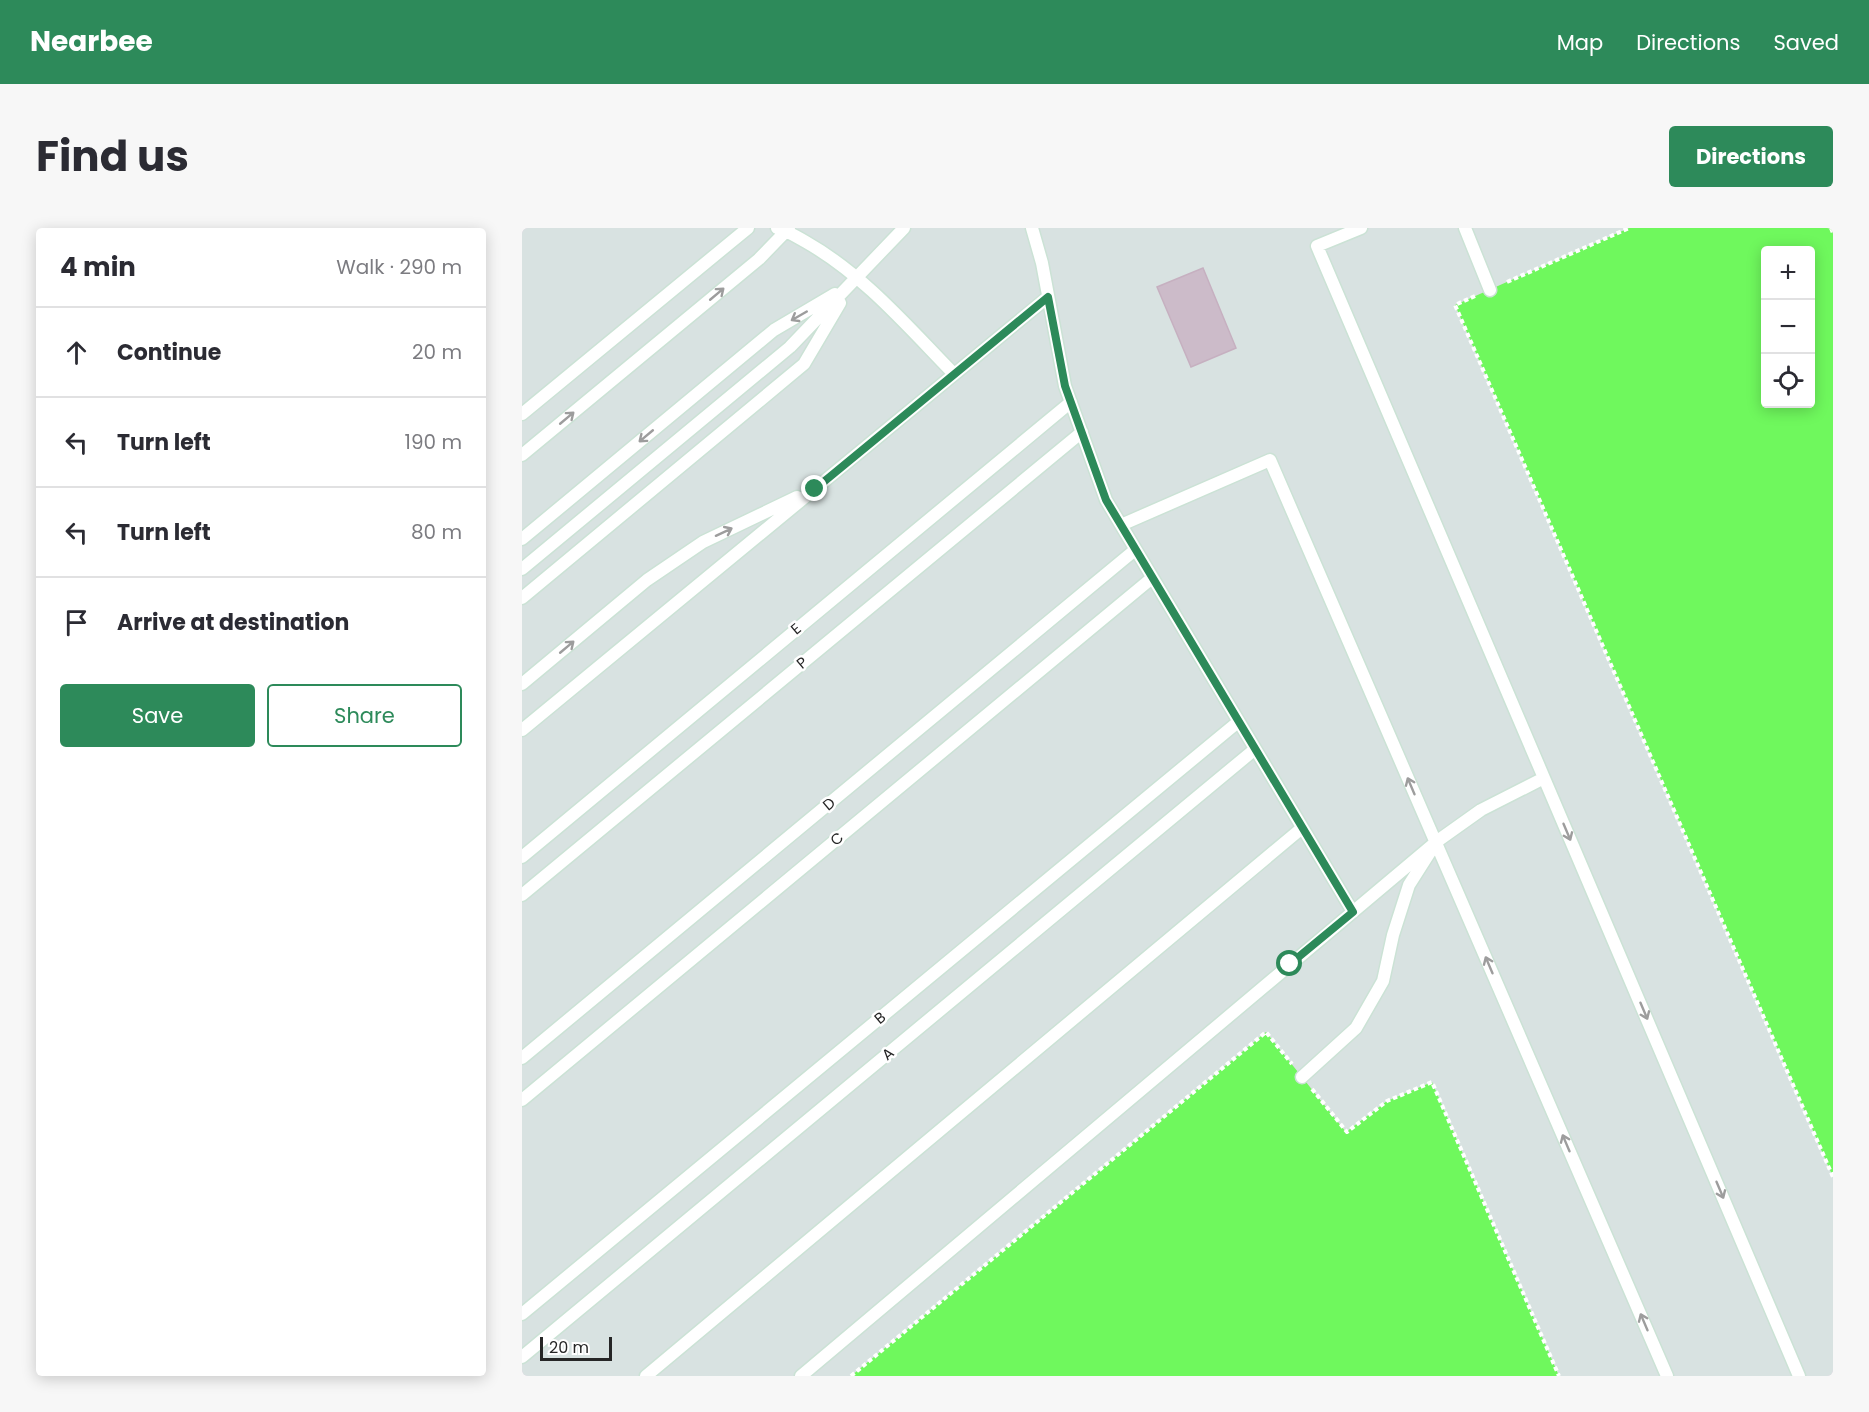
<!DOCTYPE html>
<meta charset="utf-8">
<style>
:root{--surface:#fff;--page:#f7f7f7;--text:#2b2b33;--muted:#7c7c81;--line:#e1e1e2;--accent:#2d8a5a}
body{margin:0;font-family:Poppins,sans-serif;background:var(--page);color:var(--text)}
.controls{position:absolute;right:18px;top:18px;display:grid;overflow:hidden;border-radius:6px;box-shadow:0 3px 15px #0003}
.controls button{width:54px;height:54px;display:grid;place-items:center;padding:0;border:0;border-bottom:2px solid var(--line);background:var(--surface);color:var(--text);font:30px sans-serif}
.scale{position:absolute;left:18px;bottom:15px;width:72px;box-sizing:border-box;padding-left:6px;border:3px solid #262626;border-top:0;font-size:16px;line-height:21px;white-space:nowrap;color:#262626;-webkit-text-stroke:4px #fff;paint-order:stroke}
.stop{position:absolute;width:18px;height:18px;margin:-14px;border:4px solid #2d8a5a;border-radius:50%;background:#fff}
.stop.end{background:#2d8a5a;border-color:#fff;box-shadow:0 2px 6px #0008}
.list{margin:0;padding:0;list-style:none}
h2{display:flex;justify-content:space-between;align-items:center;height:78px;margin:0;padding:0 24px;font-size:26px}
h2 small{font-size:20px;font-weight:400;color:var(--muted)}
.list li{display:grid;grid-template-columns:39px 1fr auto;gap:18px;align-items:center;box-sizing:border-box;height:90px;padding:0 24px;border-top:2px solid var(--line)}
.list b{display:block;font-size:22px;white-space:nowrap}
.list em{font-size:20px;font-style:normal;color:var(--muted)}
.actions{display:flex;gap:12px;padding:18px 24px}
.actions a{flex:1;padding:14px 0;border:2px solid var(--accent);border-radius:6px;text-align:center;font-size:21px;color:var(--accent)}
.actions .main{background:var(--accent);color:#fff}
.icon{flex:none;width:33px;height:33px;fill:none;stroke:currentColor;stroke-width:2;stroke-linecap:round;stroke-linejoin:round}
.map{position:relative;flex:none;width:1311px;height:1148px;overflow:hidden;border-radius:6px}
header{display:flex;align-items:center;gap:36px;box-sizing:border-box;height:84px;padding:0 30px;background:var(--accent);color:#fff}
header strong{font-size:28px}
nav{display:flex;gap:33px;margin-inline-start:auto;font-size:21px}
.intro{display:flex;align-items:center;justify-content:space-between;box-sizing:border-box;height:144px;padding:0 36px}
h1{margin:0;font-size:42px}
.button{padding:15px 27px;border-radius:6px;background:var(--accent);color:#fff;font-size:21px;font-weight:700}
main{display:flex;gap:36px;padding:0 36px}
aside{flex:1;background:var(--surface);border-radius:6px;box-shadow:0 3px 15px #0003}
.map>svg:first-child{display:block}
.industrial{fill:#d8e2e1}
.water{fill:#6ff85d;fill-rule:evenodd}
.building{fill:#ccbbc9;stroke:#c6b0c0;stroke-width:1.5}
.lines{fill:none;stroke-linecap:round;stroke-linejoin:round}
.service-casing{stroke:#cbe2d5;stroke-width:15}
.path{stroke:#fff;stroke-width:4;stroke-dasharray:4.5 3;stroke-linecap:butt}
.service{stroke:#fff;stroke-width:12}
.oneway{stroke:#9d9d9d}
.route{stroke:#2d8a5a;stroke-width:8}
.labels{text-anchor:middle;stroke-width:5;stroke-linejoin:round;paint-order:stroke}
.street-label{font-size:15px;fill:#262626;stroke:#fff}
</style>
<header>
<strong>Nearbee</strong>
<nav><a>Map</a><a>Directions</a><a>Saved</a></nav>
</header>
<div class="intro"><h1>Find us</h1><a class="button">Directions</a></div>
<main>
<aside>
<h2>4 min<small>Walk · 290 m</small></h2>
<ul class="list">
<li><svg class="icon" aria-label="ahead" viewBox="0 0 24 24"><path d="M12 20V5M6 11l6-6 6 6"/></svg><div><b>Continue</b></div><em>20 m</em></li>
<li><svg class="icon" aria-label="left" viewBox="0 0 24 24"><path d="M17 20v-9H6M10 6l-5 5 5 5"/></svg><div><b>Turn left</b></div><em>190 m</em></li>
<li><svg class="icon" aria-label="left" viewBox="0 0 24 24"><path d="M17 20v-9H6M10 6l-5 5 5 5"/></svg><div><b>Turn left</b></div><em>80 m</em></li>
<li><svg class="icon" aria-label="arrive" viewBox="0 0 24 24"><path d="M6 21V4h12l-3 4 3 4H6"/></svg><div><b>Arrive at destination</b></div></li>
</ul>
<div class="actions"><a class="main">Save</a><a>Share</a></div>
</aside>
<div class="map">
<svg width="1311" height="1148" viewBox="0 0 1311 1148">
<rect width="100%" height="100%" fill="#ebd6e7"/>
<path class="industrial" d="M0,0H1107L933,77L1311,949V1148H1037L910,854L865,873L825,904L744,804L329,1148H0Z"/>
<path class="water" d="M1107,0H1309L1311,5V949L933,77ZM1244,22H1288V176H1244Z
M744,804L824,904L865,873L910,854L1037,1148H329Z"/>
<path class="building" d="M681,40L714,120L669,139L635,59Z"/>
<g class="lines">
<defs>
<path id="service" d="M255,0C266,3 275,9 284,14C342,47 386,99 432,146
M510,0L520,35L543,158L584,272L831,684
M943,0L968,62
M0,186L226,0
M0,227L237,31L267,0
M599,297L748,232L1145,1148
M0,311L252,102L313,66
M0,341L268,119L382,0
M0,370L282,136L318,75
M0,456L125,352L181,314L275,269
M0,502L526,69
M1022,550L1277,1148
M0,629L549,174
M0,667L560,204
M0,830L613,322
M780,849L834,800L861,753L871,707L887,657L908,624
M0,872L630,350
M0,1086L716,494
M0,1129L732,522
M124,1148L780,600
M279,1148L914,614L959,582L1022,550L795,18L839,0"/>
</defs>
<use href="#service" class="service-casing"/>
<path class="path" d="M1309,0L1311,5
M985,54L1107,0
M953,68L933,77L1311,949
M790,861L825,904L865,873L910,854L1037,1148
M329,1148L744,804L770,836"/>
<use href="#service" class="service"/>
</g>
<defs><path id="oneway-shaft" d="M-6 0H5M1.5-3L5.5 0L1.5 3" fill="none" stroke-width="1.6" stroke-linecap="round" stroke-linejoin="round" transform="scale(1.5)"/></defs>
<g class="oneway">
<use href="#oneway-shaft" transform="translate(195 66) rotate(-40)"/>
<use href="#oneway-shaft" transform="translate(277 88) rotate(150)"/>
<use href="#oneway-shaft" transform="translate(45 190) rotate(-40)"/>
<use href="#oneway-shaft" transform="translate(124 208) rotate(140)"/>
<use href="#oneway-shaft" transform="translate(202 304) rotate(-25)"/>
<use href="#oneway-shaft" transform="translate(45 419) rotate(-40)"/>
<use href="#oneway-shaft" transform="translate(889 558) rotate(-113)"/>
<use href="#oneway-shaft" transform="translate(1045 604) rotate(67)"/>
<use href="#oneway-shaft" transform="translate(967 737) rotate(-113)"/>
<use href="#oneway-shaft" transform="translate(1122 783) rotate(67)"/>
<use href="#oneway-shaft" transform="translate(1044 915) rotate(-113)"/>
<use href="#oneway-shaft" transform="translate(1198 962) rotate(67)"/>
<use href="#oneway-shaft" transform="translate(1122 1094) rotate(-113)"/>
</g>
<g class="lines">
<path class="route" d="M293,261L526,69L543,158L584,272L831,684L768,736"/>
</g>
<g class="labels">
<g class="street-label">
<text transform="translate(274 401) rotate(-40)" y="5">E</text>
<text transform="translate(280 435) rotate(-40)" y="5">P</text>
<text transform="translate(307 576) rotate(-40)" y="5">D</text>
<text transform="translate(315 611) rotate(-40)" y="5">C</text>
<text transform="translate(358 790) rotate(-40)" y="5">B</text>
<text transform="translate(366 826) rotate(-40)" y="5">A</text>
</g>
</g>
</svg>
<div class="controls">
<button>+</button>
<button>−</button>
<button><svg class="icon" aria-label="locate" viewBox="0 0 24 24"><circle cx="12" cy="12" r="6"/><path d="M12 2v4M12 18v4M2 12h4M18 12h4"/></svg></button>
</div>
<div class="scale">20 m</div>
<div class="stop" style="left:768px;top:736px"></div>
<div class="stop end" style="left:293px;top:261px"></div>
</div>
</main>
